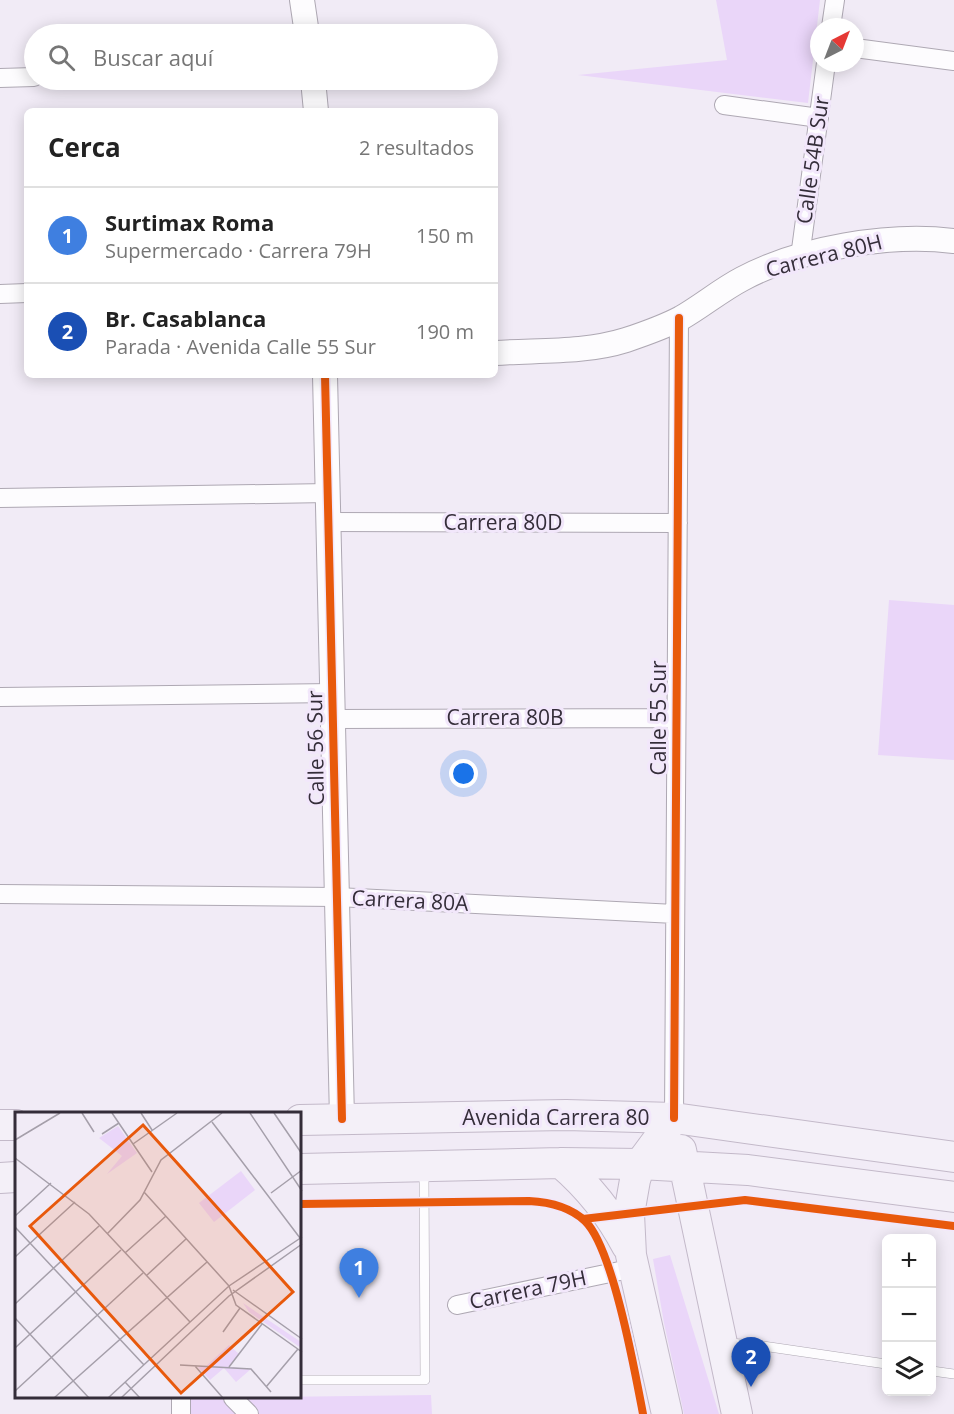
<!DOCTYPE html>
<html lang="es">
<meta charset="utf-8">
<style>
:root{--surface:#fff;--page:#f2f2f2;--text:#222;--muted:#767676;--line:#e0e0e0;--accent:#76707b}
body{margin:0;font-family:"Open Sans",sans-serif;background:var(--page);color:var(--text)}
.controls{position:absolute;right:18px;bottom:18px;display:grid;overflow:hidden;border-radius:9px;box-shadow:0 3px 15px #0003}
.controls button{width:54px;height:54px;display:grid;place-items:center;padding:0;border:0;border-bottom:2px solid var(--line);background:var(--surface);color:var(--text);font:30px sans-serif}
.compass{position:absolute;left:810px;top:18px;width:54px;height:54px;border-radius:50%;background:var(--surface);box-shadow:0 3px 15px #0003;rotate:42deg}
.you{position:absolute;left:464px;top:774px;width:21px;height:21px;margin:-15px;border:4px solid #fff;border-radius:50%;background:#1a73e8;box-shadow:0 0 0 9px #1a73e833}
.badge{display:grid;place-items:center;width:39px;height:39px;border-radius:50%;background:var(--accent);color:#fff;font-size:20px;font-weight:700}
.pin{position:absolute;translate:-50% -50px;filter:drop-shadow(0 2px 3px #0008)}
.pin::after{content:'';position:absolute;top:32px;width:21px;height:18px;background:inherit;clip-path:polygon(0 0,100% 0,50% 100%)}
.list{margin:0;padding:0;list-style:none}
h2{display:flex;justify-content:space-between;align-items:center;height:78px;margin:0;padding:0 24px;font-size:26px}
h2 small{font-size:20px;font-weight:400;color:var(--muted)}
.list li{display:grid;grid-template-columns:39px 1fr auto;gap:18px;align-items:center;box-sizing:border-box;height:96px;padding:0 24px;border-top:2px solid var(--line)}
.list b{display:block;font-size:22px;white-space:nowrap}
.list p{margin:0;font-size:20px;white-space:nowrap;color:var(--muted)}
.list em{font-size:20px;font-style:normal;color:var(--muted)}
.icon{flex:none;width:33px;height:33px;fill:none;stroke:currentColor;stroke-width:2;stroke-linecap:round;stroke-linejoin:round}
.map{position:relative;flex:none;width:954px;height:1414px;overflow:hidden}
.search{position:absolute;background:var(--surface);box-shadow:0 3px 15px #0003;left:24px;top:24px;width:474px;height:66px;display:flex;align-items:center;gap:15px;box-sizing:border-box;padding:0 21px;border-radius:33px;color:var(--muted);font-size:22px}
.panel{position:absolute;background:var(--surface);box-shadow:0 3px 15px #0003;left:24px;top:108px;width:474px;height:270px;border-radius:9px}
.map>svg:first-child{display:block}
.green{fill:#ead6f9}
.lines{fill:none;stroke-linecap:round;stroke-linejoin:round}
.service-casing{stroke:#aea8b3;stroke-width:10}
.minor-casing{stroke:#aea8b3;stroke-width:20}
.tertiary-casing{stroke:#aea8b3;stroke-width:26}
.primary-casing{stroke:#c3b9c9;stroke-width:32}
.service{stroke:#fdfcfe;stroke-width:9}
.minor{stroke:#fdfcfe;stroke-width:18}
.tertiary{stroke:#fdfcfe;stroke-width:24}
.primary{stroke:#f4f0f8;stroke-width:30}
.cycleway-casing{stroke:#f2e7fb;stroke-width:11}
.cycleway{stroke:#e8590c;stroke-width:8}
.labels{text-anchor:middle;stroke-width:6;stroke-linejoin:round;paint-order:stroke}
.street-label{font-size:21px;fill:#342d39;stroke:#f2e7fb}
.inset-road{fill:none;stroke:#a59faa;stroke-width:1.5}
.view{fill:#e8590c;fill-opacity:0.15;stroke:#e8590c;stroke-width:3}
.inset-edge{fill:none;stroke:#342d39;stroke-width:3}
</style>
<div class="map">
<svg width="954" height="1414" viewBox="0 0 954 1414">
<rect width="100%" height="100%" fill="#f1ebf6"/>
<path class="green" d="M716,0H820L808,103L578,75L727,60Z
M889,600L954,605V760L878,755Z
M670,1255L719,1414H684L664,1323L653,1259Z
M431,1395L432,1414H190V1398Z"/>
<g class="lines">
<defs>
<path id="service" d="M728,1343L756,1345L886,1364
M932,1371L954,1374
M300,1380H425L424,1171"/>
<path id="minor" d="M831,27L835,0
M855,48L954,61
M0,78L34,77
M724,105L819,118
M800,257L826,63
M0,294L27,293
M0,498L328,493
M328,522L678,523
M0,697L333,693
M333,719L676,718
M0,894L337,897L675,914
M674,1118L679,318
M457,1305L634,1268
M233,1398L249,1414
M181,1414V1398"/>
<path id="tertiary" d="M302,0L307,34
M313,80L316,111
M495,353C538,350 585,353 626,340C644,334 664,327 681,318C702,306 721,290 742,279C800,248 889,233 954,241
M325,375L342,1119"/>
<path id="primary" d="M300,1120L566,1115L674,1118L954,1157
M0,1125H16
M681,1150L737,1414
M561,1163C589,1187 610,1213 627,1246
M300,1169L561,1163L640,1164L748,1170L954,1197
M0,1178L16,1177
M667,1414L631,1255L629,1214L635,1180L640,1164L674,1118"/>
</defs>
<use href="#service" class="service-casing"/>
<use href="#minor" class="minor-casing"/>
<use href="#tertiary" class="tertiary-casing"/>
<use href="#primary" class="primary-casing"/>
<use href="#service" class="service"/>
<use href="#minor" class="minor"/>
<use href="#tertiary" class="tertiary"/>
<use href="#primary" class="primary"/>
<defs>
<path id="cycleway" d="M325,375L342,1119
M674,1118L679,318
M300,1204L529,1201C549,1202 569,1206 585,1221C613,1248 635,1372 643,1414
M583,1219L745,1200L954,1226"/>
</defs>
<use href="#cycleway" class="cycleway-casing"/>
<use href="#cycleway" class="cycleway"/>
</g>
<g class="labels">
<g class="street-label">
<text transform="translate(813 160) rotate(-82)" y="7">Calle 54B Sur</text>
<text transform="translate(824 256) rotate(-14)" y="7">Carrera 80H</text>
<text x="503" y="530">Carrera 80D</text>
<text x="505" y="725">Carrera 80B</text>
<text transform="translate(659 718) rotate(-90)" y="7">Calle 55 Sur</text>
<text transform="translate(316 748) rotate(-91)" y="7">Calle 56 Sur</text>
<text transform="translate(410 901) rotate(3)" y="7">Carrera 80A</text>
<text x="556" y="1125">Avenida Carrera 80</text>
<text transform="translate(528 1290) rotate(-12)" y="7">Carrera 79H</text>
</g>
</g>
<g transform="translate(15 1112)">
<rect width="286" height="286" fill="#f1ebf6"/>
<path d="M103,14L122,41L92,62L107,44L84,26ZM226,59L240,78L199,110L184,91ZM228,191L286,230V236L234,200ZM214,233L224,242L214,255L236,257L221,270L209,256L195,268L183,255H190Z" fill="#ead6f9"/>
<path class="inset-road" d="M67,1L79,20M97,1L137,60M126,1L137,18M235,1L287,79M259,1L287,42M197,10L285,126M87,22L104,11M0,28L45,1M118,32L162,1M0,46L74,102L175,210M129,80L214,174M256,81L287,58M0,104L36,71M0,115L129,253M92,122L125,88L146,48L207,1M110,141L151,104M0,145L60,90M131,164L171,127M214,174L221,193L287,240M218,178L287,227M0,192L84,114M0,206L74,286M208,220L225,196M0,236L106,138M165,253L236,257L256,280M180,254L208,286M214,255L247,212M110,270L125,286M251,275L283,237M0,279L128,161M39,286L192,150M93,286L214,174L287,125M106,286L214,184L287,132"/>
<path class="view" d="M128,13L278,180L166,281L15,114Z"/>
<rect width="286" height="286" class="inset-edge"/>
</g>
</svg>
<div class="controls">
<button>+</button>
<button>−</button>
<button><svg class="icon" aria-label="layers" viewBox="0 0 24 24"><path d="M12 4l9 5-9 5-9-5zM3 14l9 5 9-5"/></svg></button>
</div>
<svg class="compass" viewBox="-18 -18 36 36"><path d="M0-13l5 13h-10z" fill="#e53935"/><path d="M0 13l5-13h-10z" fill="#767676"/></svg>
<div class="you"></div>
<div class="pin badge" style="left:359px;top:1298px;background:#3f7fe0">1</div>
<div class="pin badge" style="left:751px;top:1387px;background:#1a4fb4">2</div>
<div class="search"><svg class="icon" aria-label="search" viewBox="0 0 24 24"><circle cx="10" cy="10" r="6"/><path d="M15 15l6 6"/></svg>Buscar aquí</div>
<section class="panel">
<h2>Cerca<small>2 resultados</small></h2>
<ul class="list">
<li><span class="badge" style="background:#3f7fe0">1</span><div><b>Surtimax Roma</b><p>Supermercado · Carrera 79H</p></div><em>150 m</em></li>
<li><span class="badge" style="background:#1a4fb4">2</span><div><b>Br. Casablanca</b><p>Parada · Avenida Calle 55 Sur</p></div><em>190 m</em></li>
</ul>
</section>
</div>
